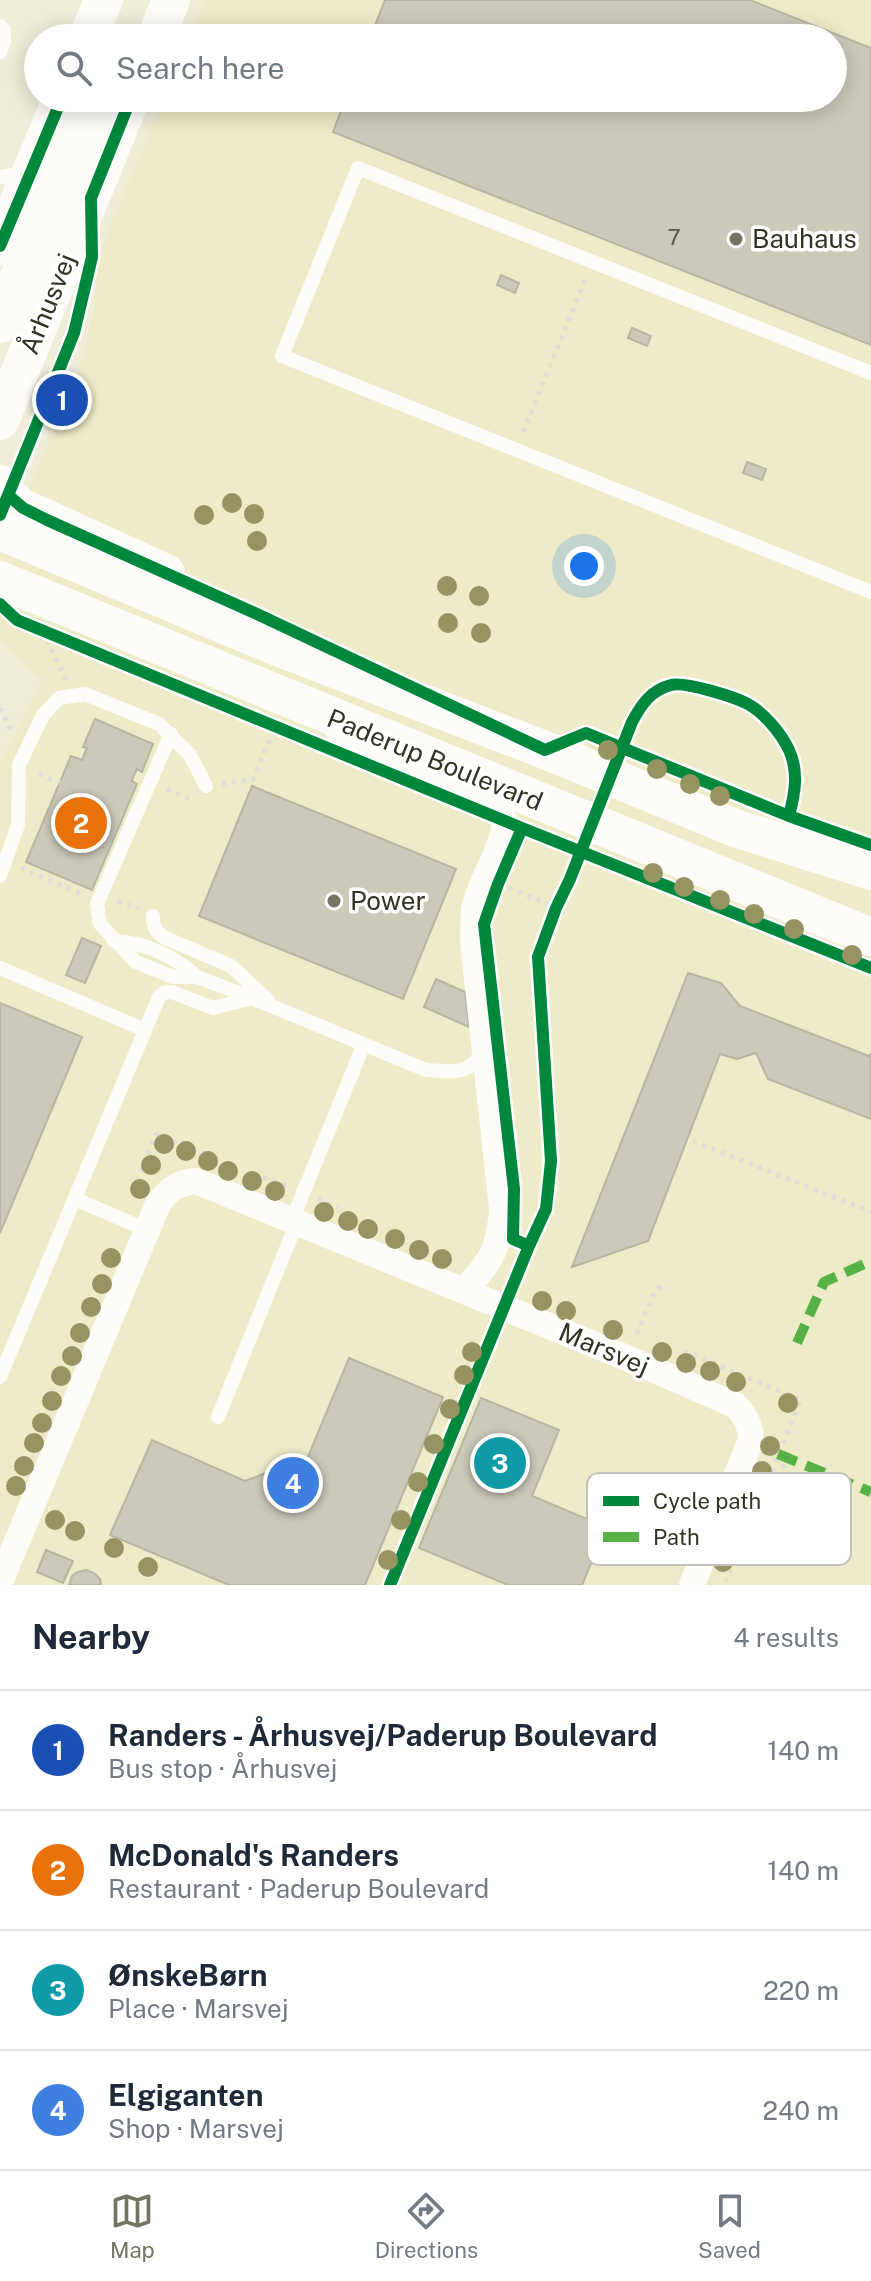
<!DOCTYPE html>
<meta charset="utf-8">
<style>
:root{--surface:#fff;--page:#f6f6f7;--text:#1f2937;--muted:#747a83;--line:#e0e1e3;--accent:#757362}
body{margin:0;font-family:"Public Sans",sans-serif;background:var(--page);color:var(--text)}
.you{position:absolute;left:584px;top:566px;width:28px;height:28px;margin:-20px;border:6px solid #fff;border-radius:50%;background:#1a73e8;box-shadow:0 0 0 12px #1a73e833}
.badge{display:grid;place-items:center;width:52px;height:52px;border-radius:50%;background:var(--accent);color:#fff;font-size:26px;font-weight:700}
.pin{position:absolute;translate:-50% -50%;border:4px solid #fff;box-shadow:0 2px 8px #0006}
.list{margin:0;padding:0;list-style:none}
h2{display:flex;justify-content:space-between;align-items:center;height:104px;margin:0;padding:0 32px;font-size:34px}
h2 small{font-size:26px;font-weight:400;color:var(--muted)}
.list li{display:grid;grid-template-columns:52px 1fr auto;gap:24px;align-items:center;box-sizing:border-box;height:120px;padding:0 32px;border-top:2px solid var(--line)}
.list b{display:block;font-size:30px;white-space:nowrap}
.list p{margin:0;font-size:26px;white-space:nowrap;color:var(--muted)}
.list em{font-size:26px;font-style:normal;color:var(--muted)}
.icon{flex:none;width:44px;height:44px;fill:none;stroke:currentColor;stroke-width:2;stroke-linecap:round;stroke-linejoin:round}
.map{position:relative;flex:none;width:871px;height:1585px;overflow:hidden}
.search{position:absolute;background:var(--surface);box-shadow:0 4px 20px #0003;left:24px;right:24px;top:24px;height:88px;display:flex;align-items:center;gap:20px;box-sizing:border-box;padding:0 28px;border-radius:44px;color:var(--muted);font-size:30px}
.sheet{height:584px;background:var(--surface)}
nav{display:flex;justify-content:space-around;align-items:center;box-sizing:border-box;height:112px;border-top:2px solid var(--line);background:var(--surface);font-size:22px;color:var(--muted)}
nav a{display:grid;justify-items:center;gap:4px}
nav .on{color:var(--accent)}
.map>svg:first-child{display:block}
.built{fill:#eeebc8}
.building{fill:#cbcab9;stroke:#b6b5a4;stroke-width:2}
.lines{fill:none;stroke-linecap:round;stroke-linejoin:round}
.path{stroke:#dfded7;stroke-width:5;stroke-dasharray:4 6;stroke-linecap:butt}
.lane{stroke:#fdfcf9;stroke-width:14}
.street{stroke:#fdfcf9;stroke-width:26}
.secondary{stroke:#fdfcf9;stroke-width:38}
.quiet{stroke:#56b245;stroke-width:10;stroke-dasharray:20 10;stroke-linecap:butt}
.cycleway-casing{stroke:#fff;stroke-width:17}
.cycleway{stroke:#00873e;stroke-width:12}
.tree{fill:#979362}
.poi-dot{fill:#757362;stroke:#fff;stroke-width:3}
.labels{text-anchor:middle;stroke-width:7;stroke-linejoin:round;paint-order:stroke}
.number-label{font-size:22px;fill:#595848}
.poi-label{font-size:26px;fill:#333223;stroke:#fff;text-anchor:start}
.street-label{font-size:26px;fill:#333223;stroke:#fff}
.key{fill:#fff;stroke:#c2c2bd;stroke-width:2}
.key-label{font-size:22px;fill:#333223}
</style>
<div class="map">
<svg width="871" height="1585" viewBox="0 0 871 1585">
<rect width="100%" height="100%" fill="#efedd8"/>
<path class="built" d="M205,0H871V1585H0V762L42,682L0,640V558L86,352L102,247L164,98H833V38H189Z"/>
<path class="building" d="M385,0H750L871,48V345L333,132L346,98H833V38H370Z
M501,275L519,283L515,293L497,285Z
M632,328L651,336L647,346L628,338Z
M747,462L766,469L762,480L743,473Z
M95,719L153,744L142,772L137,769L134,775L132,781L137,784L92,890L26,862L71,756L82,760L87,748L83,747Z
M252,786L456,869L403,999L199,916Z
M82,938L101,946L85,983L66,975Z
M688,973L721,983L740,1006L869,1056L871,1054V1119L768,1079L756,1053L737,1059L720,1054L648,1241L572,1267Z
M436,979L465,992L469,1027L424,1007Z
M0,1003L82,1037L0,1233Z
M349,1358L443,1397L365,1585H229L110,1535L152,1440L245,1481L308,1457Z
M481,1398L559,1430L532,1496L606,1527L582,1585H508L419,1548Z
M46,1550L73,1561L63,1583L37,1572Z
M86,1570L94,1573L100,1579L101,1585H69L72,1576L78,1572Z"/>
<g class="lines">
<path class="path" d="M523,432L586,278
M43,631L66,680
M0,708L12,732
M39,774L60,783
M222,784L253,779L275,727
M167,789L190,799
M21,868L81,894
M509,888L556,908
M118,901L139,909
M693,1141L871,1212
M263,1177L287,1186
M133,1191L156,1134L209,1155
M318,1199L338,1208
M637,1334L653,1295L661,1285
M684,1351L801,1400L724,1585
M779,1455L809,1530"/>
<path class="lane" d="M0,26L4,30V42L0,52
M0,177L27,173
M871,373L358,168L282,356L871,592
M171,734L97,904L100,924L136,962L173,977H197L252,998
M0,876L18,825L19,765L43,715L59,698L85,694L159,724L190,755L206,786
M153,916C153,926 155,931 163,937L231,966L268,1000
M114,941C146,943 173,955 197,977
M0,968L145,1030
M75,1199L147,1230
M292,1220L364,1044
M0,1377L159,997L163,993L172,992L213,1008L252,998L426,1070C452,1071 467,1077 483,1052
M218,1417L297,1222"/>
<path class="street" d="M338,730L386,766L497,812L505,821C502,853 480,879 474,910C473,921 473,932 473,942L502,1208C500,1247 491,1263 464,1290
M0,1582L158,1204C169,1189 177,1183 196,1181L627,1358L735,1405C746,1416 751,1426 751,1440L692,1585"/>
<path class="secondary" d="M87,38L104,0
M156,38L171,0
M0,246L62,98
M0,324L91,98
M0,421L131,98
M0,484L11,499L23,508L166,573
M0,531L275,646L545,750L735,828L871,871
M0,580L871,937"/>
<path class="quiet" d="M797,1343L824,1282L871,1261
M778,1454L871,1492"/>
<defs>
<path id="cycleway" d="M0,246L62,98
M8,495L23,508L47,520L257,614L545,750L586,733L789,816L871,845
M0,515L74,333L92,257L91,198L131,98
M0,604L17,620L522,828L871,968
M522,828L498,884L484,924L514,1189L513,1239L529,1246
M390,1585L529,1246L546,1209L551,1161L538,957L556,908L570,879L632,722C641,705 651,690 671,685C684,681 735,697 748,704C764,713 781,733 789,750C799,772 795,793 789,816"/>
</defs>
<use href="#cycleway" class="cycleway-casing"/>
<use href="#cycleway" class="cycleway"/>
</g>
<g class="tree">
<circle cx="232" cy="503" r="10"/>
<circle cx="254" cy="514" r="10"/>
<circle cx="204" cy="515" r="10"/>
<circle cx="257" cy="541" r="10"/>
<circle cx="447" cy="586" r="10"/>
<circle cx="479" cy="596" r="10"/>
<circle cx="448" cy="623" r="10"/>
<circle cx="481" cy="633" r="10"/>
<circle cx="608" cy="750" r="10"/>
<circle cx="657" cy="769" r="10"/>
<circle cx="690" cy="784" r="10"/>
<circle cx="720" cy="796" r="10"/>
<circle cx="653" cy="873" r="10"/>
<circle cx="684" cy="887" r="10"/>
<circle cx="720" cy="900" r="10"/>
<circle cx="754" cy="914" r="10"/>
<circle cx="794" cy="929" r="10"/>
<circle cx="852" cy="955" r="10"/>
<circle cx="164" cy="1144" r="10"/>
<circle cx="186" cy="1151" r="10"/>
<circle cx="208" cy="1161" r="10"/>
<circle cx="151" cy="1165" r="10"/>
<circle cx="228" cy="1171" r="10"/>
<circle cx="252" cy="1181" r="10"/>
<circle cx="140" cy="1189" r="10"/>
<circle cx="275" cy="1191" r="10"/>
<circle cx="324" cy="1212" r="10"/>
<circle cx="348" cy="1221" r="10"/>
<circle cx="368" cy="1229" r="10"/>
<circle cx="395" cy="1239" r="10"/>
<circle cx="419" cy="1250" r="10"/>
<circle cx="111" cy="1258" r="10"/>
<circle cx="442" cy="1259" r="10"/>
<circle cx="102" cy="1284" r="10"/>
<circle cx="542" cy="1301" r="10"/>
<circle cx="91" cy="1307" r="10"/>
<circle cx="566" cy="1311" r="10"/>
<circle cx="613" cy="1330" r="10"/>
<circle cx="80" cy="1333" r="10"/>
<circle cx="472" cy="1352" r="10"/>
<circle cx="662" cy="1352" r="10"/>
<circle cx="72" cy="1356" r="10"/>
<circle cx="686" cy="1363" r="10"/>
<circle cx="710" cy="1371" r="10"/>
<circle cx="464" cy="1375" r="10"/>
<circle cx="61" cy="1376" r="10"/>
<circle cx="736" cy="1382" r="10"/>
<circle cx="52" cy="1401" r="10"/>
<circle cx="788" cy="1403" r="10"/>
<circle cx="450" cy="1409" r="10"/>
<circle cx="42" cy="1423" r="10"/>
<circle cx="34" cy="1443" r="10"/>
<circle cx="434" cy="1444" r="10"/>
<circle cx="770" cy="1446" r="10"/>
<circle cx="24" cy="1466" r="10"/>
<circle cx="762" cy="1471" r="10"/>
<circle cx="418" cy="1482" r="10"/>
<circle cx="16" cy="1486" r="10"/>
<circle cx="55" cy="1520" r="10"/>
<circle cx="401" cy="1520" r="10"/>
<circle cx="75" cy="1531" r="10"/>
<circle cx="114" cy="1548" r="10"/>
<circle cx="388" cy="1560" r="10"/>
<circle cx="723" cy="1562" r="10"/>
<circle cx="148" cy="1567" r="10"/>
</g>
<g class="poi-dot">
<circle cx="736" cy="239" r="8"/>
<circle cx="334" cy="901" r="8"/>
</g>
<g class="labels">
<g class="number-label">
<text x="674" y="245">7</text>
</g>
<g class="poi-label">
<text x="752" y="248">Bauhaus</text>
<text x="350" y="910">Power</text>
</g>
<g class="street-label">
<text transform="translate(48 304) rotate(-68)" y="9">Århusvej</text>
<text transform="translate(435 760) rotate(22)" y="9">Paderup Boulevard</text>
<text transform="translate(604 1349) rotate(23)" y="9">Marsvej</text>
</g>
</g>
<rect x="587" y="1473" width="264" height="92" rx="12" class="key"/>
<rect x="603" y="1496" width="36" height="10" fill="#00873e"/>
<rect x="603" y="1532" width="36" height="10" fill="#56b245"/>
<g class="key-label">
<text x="653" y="1509">Cycle path</text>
<text x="653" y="1545">Path</text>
</g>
</svg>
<div class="you"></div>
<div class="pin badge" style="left:62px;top:400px;background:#1a4fb4">1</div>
<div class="pin badge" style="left:81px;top:823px;background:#e8710a">2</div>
<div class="pin badge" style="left:500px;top:1463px;background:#0f9aa8">3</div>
<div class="pin badge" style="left:293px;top:1483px;background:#3f7fe0">4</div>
<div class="search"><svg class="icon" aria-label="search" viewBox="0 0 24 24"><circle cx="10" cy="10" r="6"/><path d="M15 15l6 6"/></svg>Search here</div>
</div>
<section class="sheet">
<h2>Nearby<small>4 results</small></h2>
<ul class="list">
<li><span class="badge" style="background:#1a4fb4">1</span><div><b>Randers - Århusvej/Paderup Boulevard</b><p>Bus stop · Århusvej</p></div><em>140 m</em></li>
<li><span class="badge" style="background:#e8710a">2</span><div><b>McDonald's Randers</b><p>Restaurant · Paderup Boulevard</p></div><em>140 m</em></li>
<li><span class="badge" style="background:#0f9aa8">3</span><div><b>ØnskeBørn</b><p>Place · Marsvej</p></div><em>220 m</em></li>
<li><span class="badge" style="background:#3f7fe0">4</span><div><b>Elgiganten</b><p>Shop · Marsvej</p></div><em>240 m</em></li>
</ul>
</section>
<nav>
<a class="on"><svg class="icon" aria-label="map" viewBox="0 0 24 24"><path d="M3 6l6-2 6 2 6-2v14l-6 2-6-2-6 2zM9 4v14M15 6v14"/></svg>Map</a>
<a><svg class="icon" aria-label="directions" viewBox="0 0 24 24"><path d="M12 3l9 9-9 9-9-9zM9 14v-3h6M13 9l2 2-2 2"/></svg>Directions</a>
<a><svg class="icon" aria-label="saved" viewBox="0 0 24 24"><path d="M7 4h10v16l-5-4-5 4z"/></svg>Saved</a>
</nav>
